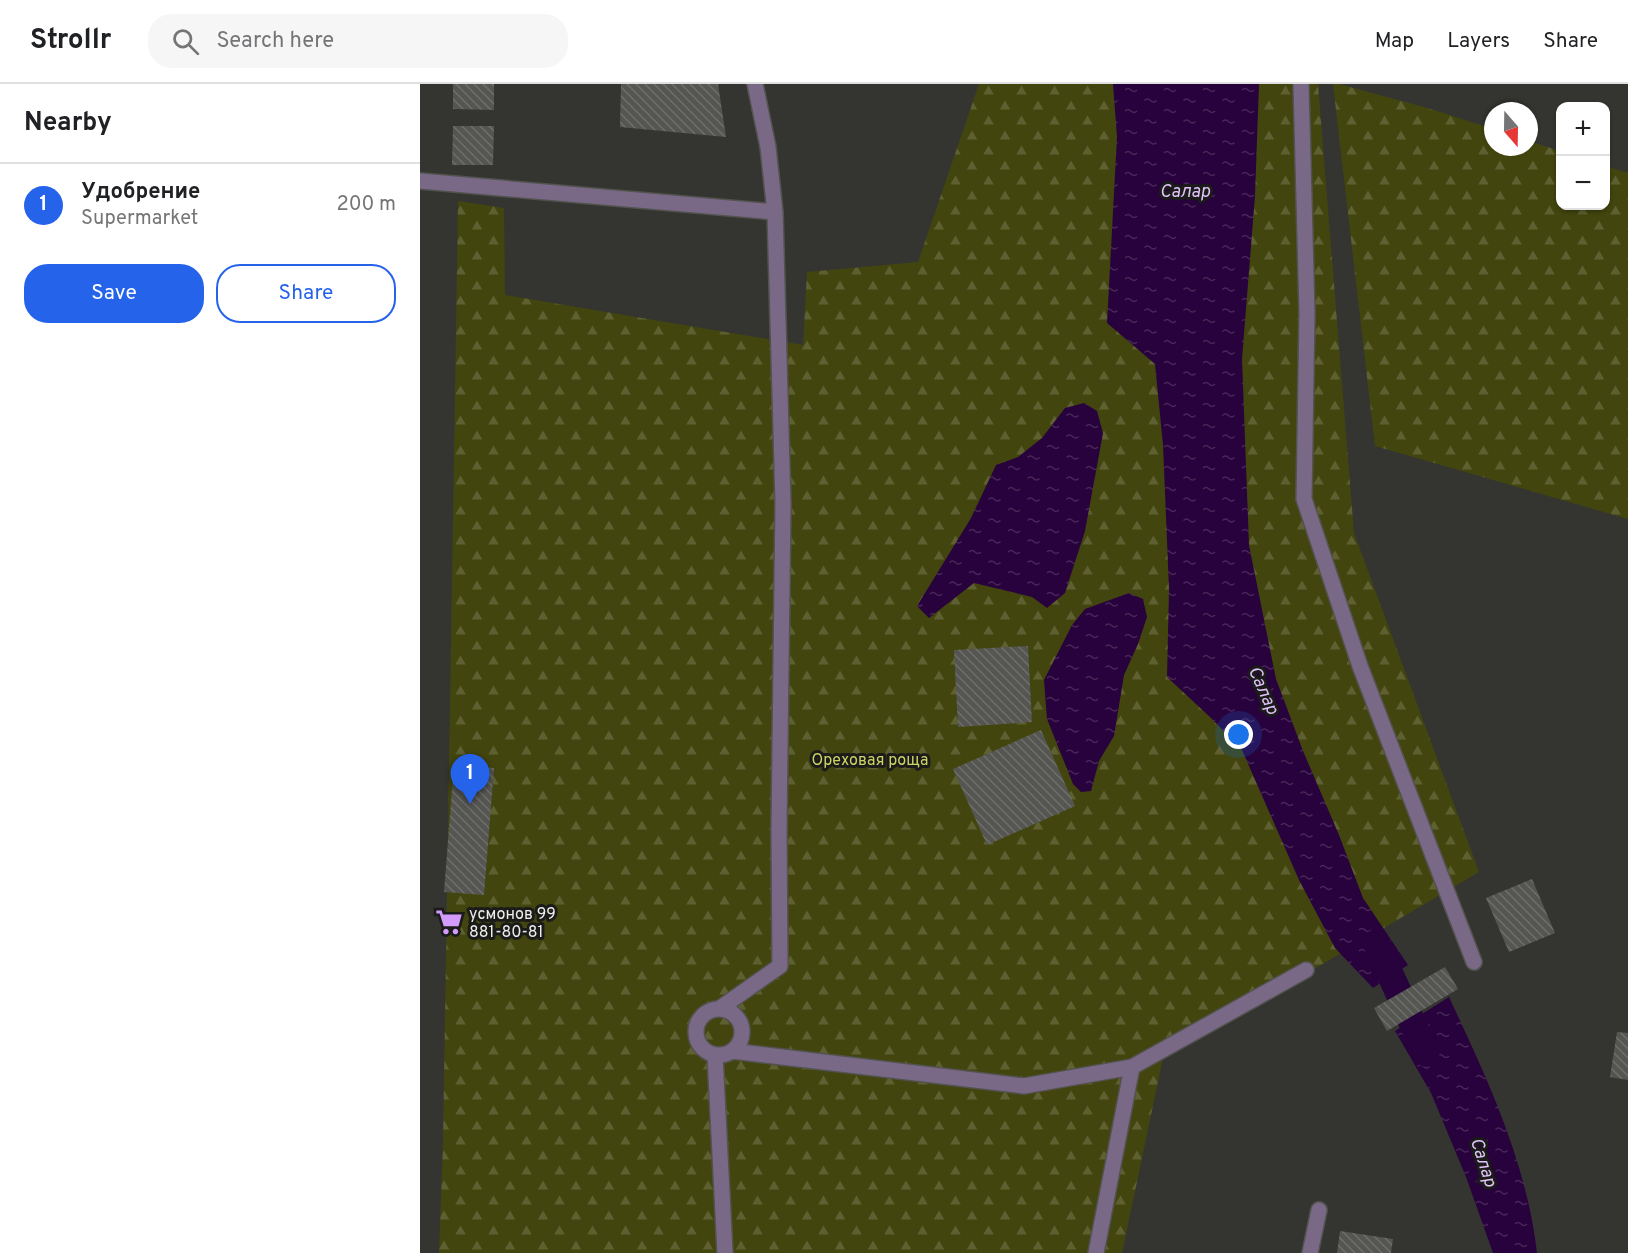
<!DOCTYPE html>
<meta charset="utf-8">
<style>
:root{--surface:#fff;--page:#f6f6f6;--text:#202124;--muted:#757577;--line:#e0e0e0;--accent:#2563eb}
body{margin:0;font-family:Overpass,sans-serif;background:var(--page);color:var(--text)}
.controls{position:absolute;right:18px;top:18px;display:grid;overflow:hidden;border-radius:12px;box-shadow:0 2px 4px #0004}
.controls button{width:54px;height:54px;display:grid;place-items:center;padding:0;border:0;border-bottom:2px solid var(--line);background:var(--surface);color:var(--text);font:30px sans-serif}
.compass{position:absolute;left:1064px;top:18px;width:54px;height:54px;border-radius:50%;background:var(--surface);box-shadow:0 2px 4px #0004;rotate:160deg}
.you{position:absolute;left:819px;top:651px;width:21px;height:21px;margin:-15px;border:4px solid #fff;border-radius:50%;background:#1a73e8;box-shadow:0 0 0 9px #1a73e833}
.badge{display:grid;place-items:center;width:39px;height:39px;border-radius:50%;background:var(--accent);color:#fff;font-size:20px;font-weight:700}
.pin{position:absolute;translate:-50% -50px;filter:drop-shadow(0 2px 3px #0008)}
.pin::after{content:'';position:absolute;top:32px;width:21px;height:18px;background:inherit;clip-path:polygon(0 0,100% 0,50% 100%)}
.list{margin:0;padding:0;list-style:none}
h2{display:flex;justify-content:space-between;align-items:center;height:78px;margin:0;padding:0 24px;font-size:26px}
h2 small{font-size:20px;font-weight:400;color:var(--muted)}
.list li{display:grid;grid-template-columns:39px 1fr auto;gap:18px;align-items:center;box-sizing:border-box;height:84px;padding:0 24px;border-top:2px solid var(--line)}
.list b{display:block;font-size:22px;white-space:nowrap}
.list p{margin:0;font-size:20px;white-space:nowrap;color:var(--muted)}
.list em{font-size:20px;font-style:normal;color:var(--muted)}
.actions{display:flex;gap:12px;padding:18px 24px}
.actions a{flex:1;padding:14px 0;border:2px solid var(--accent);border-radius:24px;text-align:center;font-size:21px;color:var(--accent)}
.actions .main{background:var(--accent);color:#fff}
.icon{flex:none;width:33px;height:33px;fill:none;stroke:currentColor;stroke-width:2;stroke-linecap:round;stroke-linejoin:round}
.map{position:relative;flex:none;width:1208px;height:1169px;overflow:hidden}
header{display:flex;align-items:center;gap:36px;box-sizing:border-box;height:84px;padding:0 30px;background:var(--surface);border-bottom:2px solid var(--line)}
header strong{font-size:28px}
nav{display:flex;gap:33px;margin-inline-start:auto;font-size:21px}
.search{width:420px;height:54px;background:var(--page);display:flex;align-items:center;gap:15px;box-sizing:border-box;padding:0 21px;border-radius:24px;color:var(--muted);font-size:22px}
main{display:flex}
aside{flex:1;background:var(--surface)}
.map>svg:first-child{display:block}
.forest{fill:url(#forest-firs)}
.water{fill:url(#water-ripples)}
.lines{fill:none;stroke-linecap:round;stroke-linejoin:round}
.canal{stroke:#28023c;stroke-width:27}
.building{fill:url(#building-back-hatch)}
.minor-casing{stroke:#52524f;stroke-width:18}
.minor{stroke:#796986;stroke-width:15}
.labels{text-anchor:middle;stroke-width:6;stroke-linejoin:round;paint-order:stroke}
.park-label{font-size:16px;fill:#cbd365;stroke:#1b1b1a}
.poi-label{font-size:16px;fill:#eeeeed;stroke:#1b1b1a;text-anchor:start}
.water-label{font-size:18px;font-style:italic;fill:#e1c3fa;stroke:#1b1b1a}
</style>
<header>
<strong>Strollr</strong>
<div class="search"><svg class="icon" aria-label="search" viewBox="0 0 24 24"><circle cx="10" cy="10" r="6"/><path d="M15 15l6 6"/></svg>Search here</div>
<nav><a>Map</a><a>Layers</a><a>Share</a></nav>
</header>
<main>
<aside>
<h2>Nearby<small></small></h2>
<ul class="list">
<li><span class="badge">1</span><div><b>Удобрение</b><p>Supermarket</p></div><em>200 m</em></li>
</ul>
<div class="actions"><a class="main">Save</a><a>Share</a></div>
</aside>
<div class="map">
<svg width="1208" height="1169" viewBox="0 0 1208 1169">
<defs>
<pattern id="forest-firs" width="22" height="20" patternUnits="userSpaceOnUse" patternTransform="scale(1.5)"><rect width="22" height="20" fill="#42450d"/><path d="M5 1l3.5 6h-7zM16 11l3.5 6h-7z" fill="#5e6031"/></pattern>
<pattern id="water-ripples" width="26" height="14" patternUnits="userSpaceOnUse" patternTransform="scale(1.5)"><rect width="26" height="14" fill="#28023c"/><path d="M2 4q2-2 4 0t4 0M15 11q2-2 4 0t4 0" fill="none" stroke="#482758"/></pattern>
<pattern id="building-back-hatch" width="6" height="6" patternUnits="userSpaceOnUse" patternTransform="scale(1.5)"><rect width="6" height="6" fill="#555552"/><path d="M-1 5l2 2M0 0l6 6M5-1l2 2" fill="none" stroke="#6e6e6b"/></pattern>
</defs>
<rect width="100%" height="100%" fill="#343431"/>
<path class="forest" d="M559,0H898L934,449L1059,788L743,974L702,1169H19L23,1058L38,117L84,124L85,211L383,261L387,188L498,178Z
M913,0H919L1011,25L1073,45V63H1109V57L1140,67V122H1186V82L1208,89V435L955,362Z"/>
<path class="water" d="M693,0H839L835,112L822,275L829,461L856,595L883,667L919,751L943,814L988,881L953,904L915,864L879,796L822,666L791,634L747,593L749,505L743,361L735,280L687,239L697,53Z
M664,319L677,327L683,349L665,447L645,509L627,524L612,513L554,499L509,534L497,522L551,434L576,381L598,373L622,354L645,324Z
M709,509L723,515L727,533L718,560L704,591L694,652L679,677L671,707L661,708L653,700L627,635L624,596L652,541L665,525Z
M1029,913C1067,994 1107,1079 1117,1169H1073L1046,1093L1011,1009L975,947Z"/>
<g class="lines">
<path class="canal" d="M956,859L1006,969"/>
</g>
<path class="building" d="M33,0H74V26L33,25Z
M201,0H298L306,53L200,43Z
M33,42H74L73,81H32Z
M608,562L612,638L538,643L534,566Z
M621,646L655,722L567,761L533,685Z
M34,681L74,684L64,811L24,808Z
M1112,795L1135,849L1089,868L1066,814Z
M1025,883L1038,905L967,947L954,924Z
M1197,948L1208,949V996L1190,993Z
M920,1147L973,1155L971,1169H917Z"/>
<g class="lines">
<defs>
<path id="minor" d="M881,0L887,229L884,415L940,582L1054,878
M0,97L355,128
M299,925L360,882L359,745L363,419L355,128L348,63L335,0
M276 948a23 23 0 1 1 46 0a23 23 0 1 1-46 0Z
M312,967L604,1002L712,983L886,886
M295,971L305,1169
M676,1169L712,983
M890,1169L899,1126"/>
</defs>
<use href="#minor" class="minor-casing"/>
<use href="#minor" class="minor"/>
</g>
<defs>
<symbol id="supermarket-bare" viewBox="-9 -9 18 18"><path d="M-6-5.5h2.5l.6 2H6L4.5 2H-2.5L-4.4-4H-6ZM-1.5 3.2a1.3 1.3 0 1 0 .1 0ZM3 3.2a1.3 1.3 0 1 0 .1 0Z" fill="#d39cfc" stroke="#1b1b1a" stroke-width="2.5" paint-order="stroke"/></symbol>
</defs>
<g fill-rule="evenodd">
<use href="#supermarket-bare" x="10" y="819" width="38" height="38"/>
</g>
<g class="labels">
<g class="park-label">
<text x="450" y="681">Ореховая роща</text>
</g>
<g class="poi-label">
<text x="49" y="835">усмонов 99<tspan x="49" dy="18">881-80-81</tspan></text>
</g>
<g class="water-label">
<text x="765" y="113">Салар</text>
<text transform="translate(844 606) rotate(66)" y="6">Салар</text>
<text transform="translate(1064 1078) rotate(72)" y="6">Салар</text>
</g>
</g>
</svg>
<div class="controls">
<button>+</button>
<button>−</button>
</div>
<svg class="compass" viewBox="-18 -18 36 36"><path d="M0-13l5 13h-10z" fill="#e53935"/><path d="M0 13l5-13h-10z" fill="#757577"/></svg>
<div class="you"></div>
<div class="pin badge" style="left:50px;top:720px">1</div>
</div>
</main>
